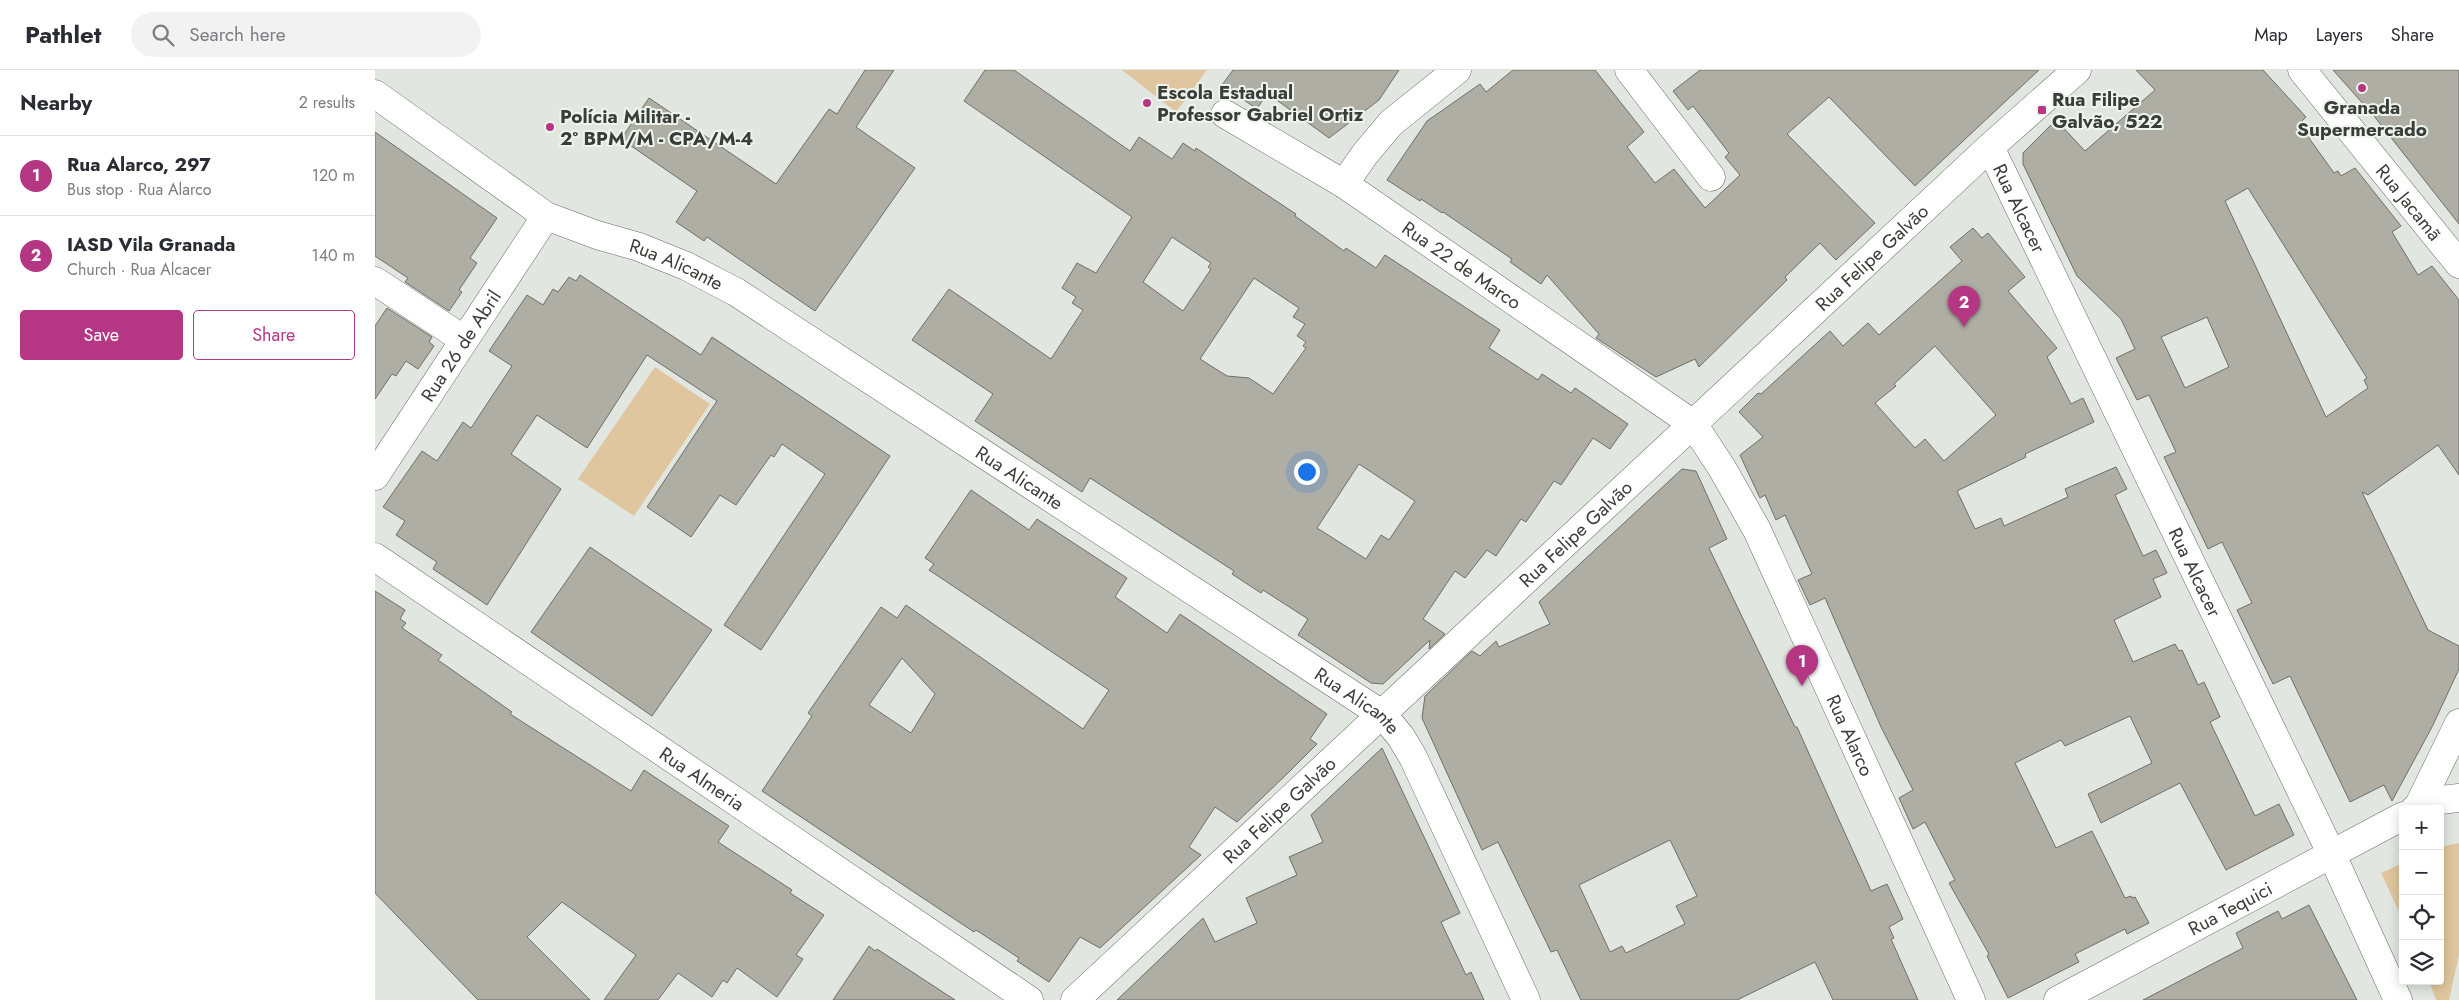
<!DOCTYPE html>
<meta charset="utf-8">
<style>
:root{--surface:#fff;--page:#f2f2f3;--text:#2b2b33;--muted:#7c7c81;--line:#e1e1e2;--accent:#b53683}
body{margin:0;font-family:Jost,sans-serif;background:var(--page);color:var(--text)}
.controls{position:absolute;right:15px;bottom:15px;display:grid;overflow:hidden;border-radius:5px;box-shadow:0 2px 12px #0003}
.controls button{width:45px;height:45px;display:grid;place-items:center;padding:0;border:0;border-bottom:1px solid var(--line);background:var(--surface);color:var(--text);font:25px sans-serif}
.you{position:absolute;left:931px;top:401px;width:18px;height:18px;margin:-12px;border:4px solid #fff;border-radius:50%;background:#1a73e8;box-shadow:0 0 0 8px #1a73e833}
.badge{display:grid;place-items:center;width:32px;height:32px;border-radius:50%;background:var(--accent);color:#fff;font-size:16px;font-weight:700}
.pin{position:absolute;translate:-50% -41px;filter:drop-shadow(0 1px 2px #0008)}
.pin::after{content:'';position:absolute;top:26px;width:18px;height:15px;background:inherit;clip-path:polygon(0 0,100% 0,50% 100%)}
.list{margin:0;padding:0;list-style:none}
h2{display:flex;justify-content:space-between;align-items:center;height:65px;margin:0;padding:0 20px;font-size:21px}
h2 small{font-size:16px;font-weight:400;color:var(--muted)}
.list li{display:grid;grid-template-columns:32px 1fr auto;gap:15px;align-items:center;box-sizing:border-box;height:80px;padding:0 20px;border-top:1px solid var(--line)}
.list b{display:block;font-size:19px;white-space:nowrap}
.list p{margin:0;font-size:16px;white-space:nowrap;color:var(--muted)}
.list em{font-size:16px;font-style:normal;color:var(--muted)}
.actions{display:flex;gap:10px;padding:15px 20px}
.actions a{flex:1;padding:11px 0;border:1px solid var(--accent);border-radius:5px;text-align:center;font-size:18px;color:var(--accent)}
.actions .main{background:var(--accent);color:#fff}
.icon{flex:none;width:28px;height:28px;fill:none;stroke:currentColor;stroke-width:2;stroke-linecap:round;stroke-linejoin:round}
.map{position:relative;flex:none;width:2084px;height:930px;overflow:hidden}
header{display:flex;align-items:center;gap:30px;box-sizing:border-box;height:70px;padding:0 25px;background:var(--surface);border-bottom:1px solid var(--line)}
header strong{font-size:24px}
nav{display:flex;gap:28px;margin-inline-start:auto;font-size:18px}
.search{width:350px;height:45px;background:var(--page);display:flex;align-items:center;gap:12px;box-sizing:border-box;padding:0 18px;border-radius:28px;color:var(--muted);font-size:19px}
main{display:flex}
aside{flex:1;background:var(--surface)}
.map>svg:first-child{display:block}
.green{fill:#dfc69e}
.building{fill:#aeaea5;stroke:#6e6f67;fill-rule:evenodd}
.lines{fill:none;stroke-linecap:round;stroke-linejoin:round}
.minor-casing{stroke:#676d66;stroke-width:29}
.minor{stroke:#fff;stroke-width:28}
.poi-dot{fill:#b53683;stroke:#eef5ed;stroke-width:2}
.labels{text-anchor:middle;stroke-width:4;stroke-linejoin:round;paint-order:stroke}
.poi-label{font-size:19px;font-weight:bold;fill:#3a3d39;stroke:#eef5ed;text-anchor:start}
.street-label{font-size:19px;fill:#3a3d39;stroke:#eef5ed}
</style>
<header>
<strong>Pathlet</strong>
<div class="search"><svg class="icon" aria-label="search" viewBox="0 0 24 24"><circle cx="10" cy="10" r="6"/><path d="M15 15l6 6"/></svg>Search here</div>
<nav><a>Map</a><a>Layers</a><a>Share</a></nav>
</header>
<main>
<aside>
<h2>Nearby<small>2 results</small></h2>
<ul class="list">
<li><span class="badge">1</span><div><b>Rua Alarco, 297</b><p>Bus stop · Rua Alarco</p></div><em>120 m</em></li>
<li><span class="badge">2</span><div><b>IASD Vila Granada</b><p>Church · Rua Alcacer</p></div><em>140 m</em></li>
</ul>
<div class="actions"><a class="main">Save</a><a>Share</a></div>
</aside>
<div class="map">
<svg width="2084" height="930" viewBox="0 0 2084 930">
<rect width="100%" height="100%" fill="#e1e7e0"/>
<path class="green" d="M747,0H832L801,42Z
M280,297L335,334L259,446L203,409Z
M2084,773V885L2074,930H2061L2054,911H2065V777Z
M2028,793V850L2006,803Z"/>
<path class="building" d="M490,0H519L481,57L540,98L440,241L332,167L329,171L301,152L322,121L246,69L274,28L401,114L454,39L462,44Z
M610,0H639L755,81L764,67L797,89L808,73L820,81L821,78L921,144L920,146L969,181L971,178L1001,198L1010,185L1125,260L1114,278L1163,310L1167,304L1196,323L1200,318L1253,354L1235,379L1218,368L1186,415L1179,411L1151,452L1146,449L1121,486L1112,480L1090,508L1080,501L1048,549L1070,564L1054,579L1055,570L1008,614L996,613L923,565L933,549L888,520L886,523L857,504L859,501L715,408L707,422L600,351L618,324L537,270L574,219L676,289L708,240L697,233L701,227L687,218L702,193L721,203L757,147L589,31ZM797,167L836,193L833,197L836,199L808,241L768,212ZM879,208L924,238L918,247L930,254L922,266L931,272L928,276L931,278L898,324L874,308L852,306L825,289ZM984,394L1040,431L1014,470L1006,465L991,489L942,458Z
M858,0H1024L1004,30L954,68L892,23L882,39L847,15Z
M1138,0H1220L1269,62L1252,77L1280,113L1299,99L1330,138L1365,105L1350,87L1354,83L1318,36L1313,40L1298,21L1325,0H1664L1540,116L1454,27L1412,64L1500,153L1461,190L1445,173L1410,207L1412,210L1324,297L1320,289L1281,307L1221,268L1224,264L1172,205L1166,214L1135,192L1137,189L1068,142L1067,143L1046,129L1045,131L1012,110L1052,51L1105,14L1111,22Z
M1761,0H1888L1931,47L1924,54L1959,103L1963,101L1966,106L1980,98L2026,156L2017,162L2043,205L2057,196L2084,230V405L2063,375L1993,425L1987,422L2053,560L2084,576V599L2057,657L2017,731L2009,715L1975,732L1915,606L1898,614L1862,540L1877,533L1847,472L1833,479L1789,387L1801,382L1774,325L1762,330L1741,288L1760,279L1746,249L1702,206L1648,94V83L1681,50L1710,81L1780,20ZM1873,118L1992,308L1989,310L1993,318L1951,347L1850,131ZM1832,247L1854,297L1810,318L1786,267Z
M1958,0H2084V154L1999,46Z
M0,62L122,148L95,188L102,193L84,220L87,222L74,241L30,212L33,208L0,186Z
M1598,158L1607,168L1613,163L1650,207L1633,221L1682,278L1672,287L1696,334L1708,328L1719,352L1650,384L1651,387L1582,421L1600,459L1626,448L1629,456L1693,427L1690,419L1741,397L1752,419L1740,425L1768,486L1781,480L1792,503L1778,509L1786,527L1739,550L1758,592L1800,574L1804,581L1807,580L1823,615L1829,612L1845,647L1835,652L1880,746L1904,734L1919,765L1851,800L1805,713L1726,753L1713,724L1777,693L1755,646L1690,676L1686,670L1640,693L1681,778L1717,761L1750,828L1756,826L1757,828L1760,827L1774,853L1752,864L1750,859L1700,884L1704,892L1633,928L1612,886L1614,884L1574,813L1580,810L1550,752L1538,759L1524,728L1538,720L1506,657L1450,528L1435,535L1423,510L1437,504L1410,445L1401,450L1390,425L1385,428L1365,385L1388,367L1364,342L1383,323L1386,324L1455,261L1468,276L1493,253L1504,265L1587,191L1575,177ZM1560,276L1621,345L1569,391L1550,369L1540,378L1500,333L1521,316L1519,314Z
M205,205L326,285L337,267L515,386L386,580L349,555L450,404L407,374L399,387L396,385L361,435L345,425L316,467L272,437L342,331L272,285L212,378L162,345L136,384L186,419L112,535L58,499L62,492L21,465L30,451L8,437L47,381L62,391L88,352L96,358L137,296L114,281L152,225L168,235L178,219L183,222L194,207L201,211Z
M12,238L57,267L54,272L59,276L43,299L31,291L21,306L17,304L0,329V256Z
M1307,399L1321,401L1352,469L1334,478L1420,657H1422L1496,821L1512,814L1528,849L1514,857L1519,868L1516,869L1543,930H1458L1440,892L1362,930H1206L1182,880L1176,882L1123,772L1107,780L1047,648L1050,626L1097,581L1105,586L1121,571L1124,577L1175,554L1164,532ZM1295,770L1322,826L1301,836L1310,854L1251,883L1247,876L1235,882L1204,815Z
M596,420L654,460L662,449L752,508L740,527L792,563L805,544L952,644L935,669L942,674L915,701L862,752L840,737L814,777L826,785L725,878L705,867L674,912L642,891L644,888L601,860L599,862L387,721L437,646L433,643L506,537L522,548L531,535L708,659L734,620L554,500L559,494L550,488ZM527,588L560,624L536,663L494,635Z
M215,477L337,560L277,646L156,562Z
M0,521L30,540L25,549L31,553L27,558L67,585L63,590L137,642L135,644L256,721L269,700L354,756L343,772L417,820L415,823L449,845L421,885L428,889L402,927L362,898L352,913L348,910L337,927L303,903L283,930H229L261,885L187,832L152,867L215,930H103L0,823Z
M1007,678L1085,843L1066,852L1091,905L1096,902L1109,930H742L828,848L840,872L882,853L871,828L922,805L914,787L948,772L936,745Z
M1934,835L1982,930H1768L1868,878L1861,863L1903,841L1907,849Z
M494,876L500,881L502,879L580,930H458Z"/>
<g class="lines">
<defs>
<g id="minor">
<path d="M1254,0L1336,107"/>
<path id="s1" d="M1927,0L2084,194"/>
<path id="s2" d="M0,24L171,146L222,165L264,177L311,196L361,222L1008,645L1026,667L1038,687L1151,930"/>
<path id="s3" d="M850,44L969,114L1318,354L1347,398L1382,460L1596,930"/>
<path id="s4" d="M1615,77L1957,785L2023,930"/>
<path d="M969,114L990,84L1016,53L1082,0"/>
<path d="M0,211L88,269"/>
<path id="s5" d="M0,406L171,146"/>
<path id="s6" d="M0,487L654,930"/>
<path d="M2043,737L2084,653"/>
<path d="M2040,739L2066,730L2084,728"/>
<path id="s7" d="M700,930L1615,77L1702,0"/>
<path id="s8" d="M1683,930L2028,746"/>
</g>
</defs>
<use href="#minor" class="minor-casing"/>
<use href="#minor" class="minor"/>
</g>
<g class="poi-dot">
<circle cx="1987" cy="18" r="5"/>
<circle cx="772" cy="33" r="5"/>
<rect x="1662" y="35" width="10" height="10" rx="2.5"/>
<circle cx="175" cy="57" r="5"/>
</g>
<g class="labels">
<g class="poi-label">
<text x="782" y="29">Escola Estadual<tspan x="782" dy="22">Professor Gabriel Ortiz</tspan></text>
<text x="1677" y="36">Rua Filipe<tspan x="1677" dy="22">Galvão, 522</tspan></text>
<text x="1987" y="44" text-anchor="middle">Granada<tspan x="1987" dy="22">Supermercado</tspan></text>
<text x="185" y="53">Polícia Militar -<tspan x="185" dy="22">2º BPM/M - CPA/M-4</tspan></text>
</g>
<g class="street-label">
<text dy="7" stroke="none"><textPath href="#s1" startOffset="170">Rua Jacamã</textPath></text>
<text dy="7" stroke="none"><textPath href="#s4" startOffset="68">Rua Alcacer</textPath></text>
<text dy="7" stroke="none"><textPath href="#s7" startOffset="1089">Rua Felipe Galvão</textPath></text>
<text dy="7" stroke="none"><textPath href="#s2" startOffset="349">Rua Alicante</textPath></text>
<text dy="7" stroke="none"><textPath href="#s3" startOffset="281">Rua 22 de Marco</textPath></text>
<text dy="7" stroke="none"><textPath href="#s5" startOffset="156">Rua 26 de Abril</textPath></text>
<text dy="7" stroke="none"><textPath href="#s2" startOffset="754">Rua Alicante</textPath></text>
<text dy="7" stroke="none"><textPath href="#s7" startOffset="684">Rua Felipe Galvão</textPath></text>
<text dy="7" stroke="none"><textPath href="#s4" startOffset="472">Rua Alcacer</textPath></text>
<text dy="7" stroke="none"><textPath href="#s2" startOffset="1159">Rua Alicante</textPath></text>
<text dy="7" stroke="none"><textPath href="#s3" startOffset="911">Rua Alarco</textPath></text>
<text dy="7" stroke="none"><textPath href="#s6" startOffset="395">Rua Almeria</textPath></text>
<text dy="7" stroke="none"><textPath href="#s7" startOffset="279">Rua Felipe Galvão</textPath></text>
<text dy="7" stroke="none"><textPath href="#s8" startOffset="195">Rua Tequici</textPath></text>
</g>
</g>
</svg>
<div class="controls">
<button>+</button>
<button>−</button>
<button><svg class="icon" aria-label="locate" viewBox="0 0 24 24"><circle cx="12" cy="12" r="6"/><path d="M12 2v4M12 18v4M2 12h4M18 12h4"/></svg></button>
<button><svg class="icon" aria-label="layers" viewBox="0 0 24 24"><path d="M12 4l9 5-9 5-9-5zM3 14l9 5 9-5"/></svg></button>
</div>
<div class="you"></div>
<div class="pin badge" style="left:1427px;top:616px">1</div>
<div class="pin badge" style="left:1589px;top:257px">2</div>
</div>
</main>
